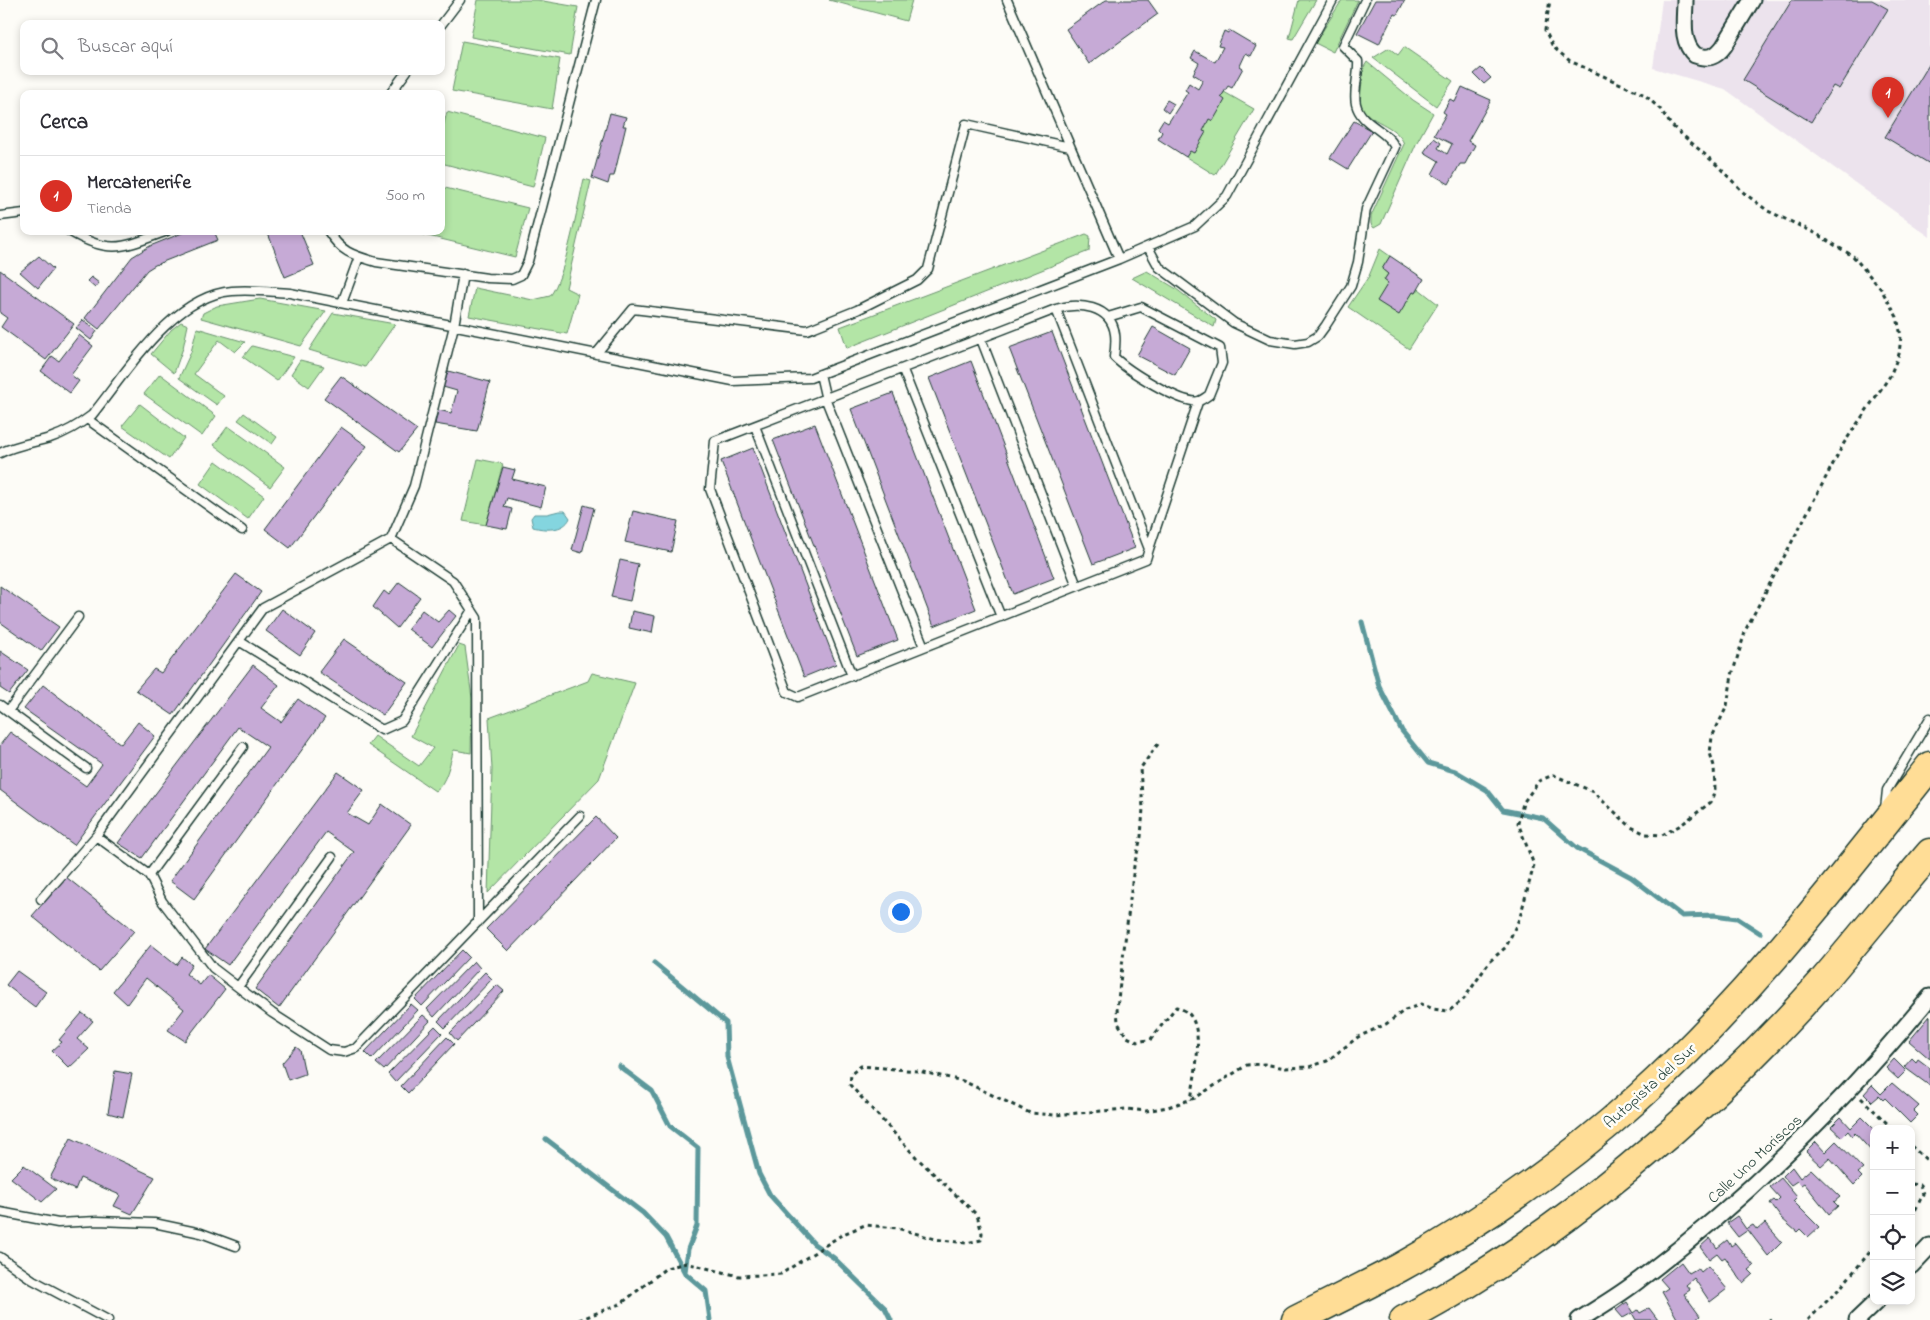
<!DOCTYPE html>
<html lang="es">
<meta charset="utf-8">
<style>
:root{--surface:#fff;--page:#f2f2f3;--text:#2b2b33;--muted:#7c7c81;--line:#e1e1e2;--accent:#d93025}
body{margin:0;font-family:"Indie Flower",sans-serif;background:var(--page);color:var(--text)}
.controls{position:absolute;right:15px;bottom:15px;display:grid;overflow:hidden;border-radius:10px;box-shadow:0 2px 8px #0003}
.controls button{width:45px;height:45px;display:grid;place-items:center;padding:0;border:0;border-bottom:1px solid var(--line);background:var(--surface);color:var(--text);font:25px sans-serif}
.you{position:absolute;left:900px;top:911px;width:18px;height:18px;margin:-12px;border:4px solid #fff;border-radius:50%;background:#1a73e8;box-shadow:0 0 0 8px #1a73e833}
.badge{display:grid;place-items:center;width:32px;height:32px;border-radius:50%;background:var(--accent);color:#fff;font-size:16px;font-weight:700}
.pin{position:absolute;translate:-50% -41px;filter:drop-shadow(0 1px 2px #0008)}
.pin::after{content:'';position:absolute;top:26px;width:18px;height:15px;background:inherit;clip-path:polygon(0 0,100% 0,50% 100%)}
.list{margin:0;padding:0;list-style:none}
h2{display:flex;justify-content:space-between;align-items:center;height:65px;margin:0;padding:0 20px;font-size:21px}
h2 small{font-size:16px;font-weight:400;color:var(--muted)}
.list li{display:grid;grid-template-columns:32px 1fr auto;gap:15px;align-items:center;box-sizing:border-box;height:80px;padding:0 20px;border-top:1px solid var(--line)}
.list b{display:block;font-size:19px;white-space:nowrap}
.list p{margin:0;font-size:16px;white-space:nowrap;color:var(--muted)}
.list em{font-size:16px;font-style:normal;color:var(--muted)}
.icon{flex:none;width:28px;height:28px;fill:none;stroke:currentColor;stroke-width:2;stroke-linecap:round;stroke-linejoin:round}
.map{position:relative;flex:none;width:1930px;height:1320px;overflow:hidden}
.search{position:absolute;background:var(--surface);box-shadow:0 2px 8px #0003;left:20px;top:20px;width:425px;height:55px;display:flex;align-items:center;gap:12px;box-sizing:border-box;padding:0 18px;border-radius:10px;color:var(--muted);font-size:19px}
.panel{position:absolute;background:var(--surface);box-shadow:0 2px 8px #0003;left:20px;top:90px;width:425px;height:145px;border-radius:10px}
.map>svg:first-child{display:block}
.built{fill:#ece3ed}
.green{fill:#b3e5a6;stroke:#69916d}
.water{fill:#84d5df;stroke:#5c989b}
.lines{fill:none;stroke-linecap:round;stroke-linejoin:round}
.stream{stroke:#5c989b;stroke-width:5}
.building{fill:#c6aad6;stroke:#1f3d34}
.service-casing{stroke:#1f3d34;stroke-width:11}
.minor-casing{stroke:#1f3d34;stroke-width:19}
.motorway-casing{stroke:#1f3d34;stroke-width:31}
.path{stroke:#1f3d34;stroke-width:3;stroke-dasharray:4 4;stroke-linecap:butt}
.service{stroke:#fdfcf7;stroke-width:8}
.minor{stroke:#fdfcf7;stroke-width:15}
.motorway{stroke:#ffdd96;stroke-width:28}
.labels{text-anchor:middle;stroke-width:5;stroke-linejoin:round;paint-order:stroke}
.street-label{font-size:16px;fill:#1f3d34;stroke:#fdfcf7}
</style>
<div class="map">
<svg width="1930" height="1320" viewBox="0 0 1930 1320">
<rect width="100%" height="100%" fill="#fdfcf7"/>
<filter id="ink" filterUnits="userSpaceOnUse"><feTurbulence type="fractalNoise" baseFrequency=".02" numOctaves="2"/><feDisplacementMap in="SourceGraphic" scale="10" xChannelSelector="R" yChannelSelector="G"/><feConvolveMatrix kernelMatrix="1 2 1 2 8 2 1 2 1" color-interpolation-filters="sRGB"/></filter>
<g filter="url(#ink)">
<path class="built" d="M1662,0H1930V237L1725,89L1653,68Z"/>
<path class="green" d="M478,0H537L578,7L570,55L471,37Z
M829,0H912L906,21Z
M1299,0H1316L1293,39L1289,38Z
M1342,0H1358L1333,52L1315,43Z
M462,41L560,59L552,109L452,91Z
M1404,47L1453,81L1436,106L1373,58L1389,48L1398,55Z
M1367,62L1413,100L1433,113L1417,142L1381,224L1374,228L1371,224V216L1404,144C1397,124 1367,122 1361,106C1359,99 1363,75 1364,67Z
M1224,92L1254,109L1215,175L1186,157Z
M447,112L545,138L533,187L441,163V135Z
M584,179L591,181L566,288L578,294L567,334L469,316L475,288L533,300L550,296C565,278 578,204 584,179Z
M441,187L528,208L515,257L416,233L417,231H441Z
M1086,234L1090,236L1089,251L847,348L840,327Z
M1380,249L1390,256L1382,269L1388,274L1384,280L1388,283L1378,301L1399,314L1413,292L1416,293L1419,289L1438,304L1409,349L1348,307L1369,276Z
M1147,271L1175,288L1216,320L1214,327L1132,278Z
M260,299L326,311L301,346L201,318L203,313L217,306Z
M333,313L395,324L365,367L309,350Z
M181,322L188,325L183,348L174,373L151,354L171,330Z
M197,328L245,342L235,352L219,340L194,374L224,396L217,405L179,378L191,352Z
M252,346L294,357L277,381L243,357Z
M300,360L324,366L309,387L291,374Z
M160,374L216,416L202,436L144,394Z
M140,404L184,438L169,459L122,426Z
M244,413L277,437L272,444L238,420Z
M228,426L285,467L270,487L214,445Z
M478,459L503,464L486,525L463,521Z
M216,461L264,496L248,519L200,484Z
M459,645L465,647L472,698L471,753L454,750C449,764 447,783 435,791L368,745L375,736L419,766L433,748L411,736Z
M592,673L635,683L599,779L488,893L492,769L489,718L575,686L588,681Z"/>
<path class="water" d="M559,511H565L570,518C564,532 544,530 533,527L531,518L534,514H547Z"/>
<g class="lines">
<path class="stream" d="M1362,622L1379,686L1402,731L1428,763L1455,771L1487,790L1503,810L1543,818L1577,848L1631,877L1682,916L1714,915L1737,918L1760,933
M654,963L726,1023L727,1057L759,1174L770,1195L814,1244L834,1258L885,1308L891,1320
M619,1066L652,1091L670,1126L698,1148L697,1226L688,1249L685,1272
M546,1139L643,1213L666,1237L685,1273L706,1291L710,1320"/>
</g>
<path class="building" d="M1106,0H1148L1158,14L1089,64L1066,29Z
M1375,0H1405L1397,15L1394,14L1379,44L1357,33Z
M1792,0H1872L1888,9L1839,89L1833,86L1811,122L1743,80Z
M1229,30L1256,46L1251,56L1246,53L1240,66L1243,68L1232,88L1228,86L1221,97L1225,100L1213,121L1209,119L1203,131L1206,132L1194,153L1190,151L1186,157L1158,139L1162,132L1158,128L1163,120L1168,123L1188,92L1185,90L1189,83L1198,89L1203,80L1193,74L1199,63L1191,58L1195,51L1215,62L1223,47L1218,46L1224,31L1228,33Z
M1930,63V164L1885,137Z
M1481,68L1491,78L1484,84L1474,74Z
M1462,87L1491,100L1468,141L1475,145L1465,164H1460L1449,184L1432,174L1439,161L1424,152L1434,138L1441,143L1438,148L1447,154L1452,144L1434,135L1446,114L1443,112L1450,99L1455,102Z
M1167,100L1174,104L1168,113L1162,108Z
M610,113L626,117L623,126H626L614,176H610L608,184L592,178Z
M1354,121L1372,131L1348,169L1330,158Z
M187,231H214L218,240L155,265L147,270L99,329L85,318L132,257L150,246Z
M267,231H300L314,265L285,277Z
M39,256L53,269L38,288L20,272Z
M1390,256L1424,279L1416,293L1413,292L1399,315L1377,301L1388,283L1384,280L1388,274L1382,269Z
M0,270L74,324L46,360L1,327L7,318L0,313Z
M91,277L99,283L95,288L87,281Z
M83,320L97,331L91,340L76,328Z
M1153,327L1190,348L1175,375L1137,355Z
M1052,332L1135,548L1093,564L1009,348Z
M79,335L93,346L71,375L79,381L70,393L41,371L52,356L59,361Z
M971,361L1054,578L1013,594L929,378Z
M448,371L490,382L477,431L435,424L438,410L451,413L457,391L443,387Z
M341,376L417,430L399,452L324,398Z
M893,393L976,609L934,626L851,409Z
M815,424L898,640L857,656L773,440Z
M341,427L367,446L290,548L265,529Z
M753,448L836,664L804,677L721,461Z
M503,467L515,470L512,479L546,487L541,507L507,498L504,507L512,509L507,529L486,525Z
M584,505L594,508L582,553L572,550Z
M633,511L678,521L671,552L625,542Z
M620,560L638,564L630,601L611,597Z
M236,574L261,592L173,715L136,690L154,669L161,673Z
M399,582L420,597L397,628L373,607L384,591L389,595Z
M0,586L59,627L41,651L0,622Z
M282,609L315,633L300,655L266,631Z
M422,610L438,622L449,610L456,616L432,647L408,629Z
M632,611L655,616L652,633L629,628Z
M344,639L407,682L383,715L319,672Z
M0,651L28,670L9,694L0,688Z
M253,665L279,685L261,708L281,722L298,699L325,718L194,899L170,881L268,747L238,727L142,858L118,843Z
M43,685L121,744L138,722L155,736L74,845L0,790V745L10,732L86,786L102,764L24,709Z
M338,772L364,790L347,813L368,825L382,804L411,825L279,1008L255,989L354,852L326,832L228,965L205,949Z
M596,817L616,838L508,951L486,929Z
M66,877L134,931L99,971L32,916Z
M151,945L176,965L182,957L192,965L186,974L200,985L208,975L225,989L185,1041L168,1030L184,1009L146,978L127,1004L113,991Z
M462,950L469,957L422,1006L415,999Z
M474,961L480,968L434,1017L427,1009Z
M17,971L46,992L35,1007L6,985Z
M485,972L492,979L445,1028L438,1021Z
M497,985L504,991L457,1041L450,1033Z
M411,1004L418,1010L372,1059L365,1052Z
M82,1013L93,1021L77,1039L89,1049L69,1068L52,1051L62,1042L59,1040Z
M423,1015L430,1021L384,1070L376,1063Z
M1930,1016V1059L1909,1041Z
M435,1026L442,1033L395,1082L388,1074Z
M447,1037L454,1044L408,1093L401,1086Z
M296,1047L300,1050L305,1074L288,1080L282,1063Z
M1912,1058L1916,1062L1918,1059L1930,1068V1086L1904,1067Z
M1894,1059L1906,1071L1898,1079L1886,1068Z
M115,1071L132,1074L123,1117L108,1113Z
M1892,1083L1919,1106L1914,1111L1918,1115L1910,1123L1885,1098L1883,1100L1879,1096L1872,1102L1864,1094L1872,1085L1881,1094Z
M1841,1117L1851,1128L1862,1117L1874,1129V1154L1855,1133L1852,1136L1848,1131L1842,1137L1831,1127Z
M71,1138L155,1177L132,1214L114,1206L120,1195L80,1178L75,1190L50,1178Z
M1836,1141L1863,1169L1858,1173L1862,1177L1854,1185L1830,1158L1821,1166L1806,1152L1816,1142L1825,1152Z
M24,1165L56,1189L42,1202L11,1178Z
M1792,1167L1800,1178L1811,1169L1840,1197L1834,1202L1838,1206L1829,1214L1804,1183L1801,1185L1797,1181L1791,1185L1783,1176Z
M1781,1178L1797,1197L1793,1201L1819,1227L1808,1237L1800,1229L1797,1232L1781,1218L1770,1203L1774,1200L1776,1202L1780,1198L1770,1187Z
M1737,1216L1746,1229L1753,1225L1757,1230L1765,1223L1782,1242L1768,1256L1748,1230L1738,1237L1727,1223Z
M1710,1238L1717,1248L1727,1240L1731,1246L1735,1243L1754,1266L1749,1270L1753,1274L1743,1283L1725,1257L1722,1259L1717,1253L1709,1259L1700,1247Z
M1681,1262L1689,1273L1698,1268L1701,1272L1708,1266L1727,1289L1710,1302L1694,1278L1686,1285L1690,1290L1684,1294L1700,1316L1695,1320H1678L1662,1292L1668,1288L1660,1279Z
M1627,1302L1634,1313L1638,1310L1640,1313L1649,1308L1658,1320H1636L1632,1313L1623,1318L1616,1310Z"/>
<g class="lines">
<defs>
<path id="service" d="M1007,0L1119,259
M441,25L460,0
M390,94L407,71
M0,216L24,213
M69,231C111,256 124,247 167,231
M328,231C341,252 352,255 376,262L487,278L512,279L521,275L528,261L596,0
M1148,247L1159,267L1234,323L1270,340L1295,344L1308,342L1318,336L1326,325L1351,286L1358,262L1366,209L1395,147C1386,129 1361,125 1356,104C1353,91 1359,75 1358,61L1343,46L1365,0
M342,303L359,257
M1056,309C1078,302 1111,305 1115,334C1116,341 1115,350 1114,357C1127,370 1182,405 1199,401C1202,400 1206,397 1209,395L1222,363L1220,348L1141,307L1108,317
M981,339L1077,586
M596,354L633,309L807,330L857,310L917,280L928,269L966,124L1070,147
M903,370L1001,617
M820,374L826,400L924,647L1146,559L1149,549L1056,309L715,441L710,489L787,692L798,697L924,647
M87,419L242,530
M755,426L852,676
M0,453C16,445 32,443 50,438C65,433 79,425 92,415C127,372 172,296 232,291C251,289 271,292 290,293L733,381L810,378L1119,259L1195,226L1227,196L1333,0
M391,539L453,581L477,618L478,922
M1149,549L1198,402
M239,641L382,730L402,721L472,610
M0,705L86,768
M8,711L78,617
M1885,809L1887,790L1930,718
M96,836L149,875L162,901L213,968L272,1013L329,1050L344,1052L356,1048L580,816
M149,875L243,747
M41,899L96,836L263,608L391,539L414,486L454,326L463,274
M238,987L332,857
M0,1212L58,1223L97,1221L154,1223L201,1233L236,1246
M0,1257L33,1280L108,1320"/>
<path id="minor" d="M1685,0C1685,19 1680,41 1695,55C1708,60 1716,57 1724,46L1752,0
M1911,1266L1930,1246
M1579,1320C1599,1307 1620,1295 1639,1280C1748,1198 1844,1102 1930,997
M1857,1320L1877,1301"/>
<path id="motorway" d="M1296,1320C1330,1303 1365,1286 1399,1268C1484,1221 1567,1162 1639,1097C1748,998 1839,881 1930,766
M1404,1320C1556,1240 1710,1109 1823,981C1859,939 1894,895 1930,853"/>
</defs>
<use href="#service" class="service-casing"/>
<use href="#minor" class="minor-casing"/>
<use href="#motorway" class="motorway-casing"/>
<path class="path" d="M1158,744L1140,769L1143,808L1141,837L1134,866L1117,1008L1118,1023L1127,1037L1138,1042L1151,1039L1176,1007C1179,1008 1184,1010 1187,1012C1206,1028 1194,1078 1191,1100
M1861,1098L1893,1129
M1911,1146L1930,1163
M1911,1184L1920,1185L1923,1194L1911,1219
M579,1320L622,1303L666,1268L686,1263L739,1276L781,1274L843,1234L865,1225L897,1228L935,1239L966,1243L981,1240L982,1233L977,1215L916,1157L850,1085L851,1074L861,1066L918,1071L963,1081L1030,1113L1054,1115L1126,1109L1146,1111L1168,1107L1195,1098L1247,1065L1264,1064L1286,1068L1309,1067L1327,1061L1358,1037L1386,1024L1405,1010L1422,1004L1433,1009L1449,1011L1464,999L1490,961L1506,947L1520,917L1534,865L1518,823L1523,803L1539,781L1553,775L1592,791L1631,827L1646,834L1662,835L1681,825L1711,802L1715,789L1714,766L1710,753L1712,737L1727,706L1732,675L1746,629L1844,443L1890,376L1899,354L1901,336L1897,317L1881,289L1853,256L1813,232L1768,211L1744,193L1717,165L1671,125L1661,110L1645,95L1570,61L1553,47L1545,30L1550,0
M1769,1320L1771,1319
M1808,1320L1841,1287L1874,1247"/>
<use href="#service" class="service"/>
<use href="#minor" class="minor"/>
<use href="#motorway" class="motorway"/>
</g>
</g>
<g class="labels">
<g class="street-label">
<text transform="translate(1649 1085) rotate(-42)" y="6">Autopista del Sur</text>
<text transform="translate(1754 1158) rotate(-43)" y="6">Calle Uno Moriscos</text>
</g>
</g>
</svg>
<div class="controls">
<button>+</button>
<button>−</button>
<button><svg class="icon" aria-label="locate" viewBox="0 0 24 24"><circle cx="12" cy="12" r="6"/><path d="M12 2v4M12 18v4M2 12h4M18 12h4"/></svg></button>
<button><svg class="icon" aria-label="layers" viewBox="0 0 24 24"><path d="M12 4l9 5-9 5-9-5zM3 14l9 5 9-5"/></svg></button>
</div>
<div class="you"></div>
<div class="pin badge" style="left:1888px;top:118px">1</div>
<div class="search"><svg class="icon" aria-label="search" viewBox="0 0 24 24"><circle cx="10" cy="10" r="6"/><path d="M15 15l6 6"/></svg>Buscar aquí</div>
<section class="panel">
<h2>Cerca<small></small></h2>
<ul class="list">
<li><span class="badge">1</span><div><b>Mercatenerife</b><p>Tienda</p></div><em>500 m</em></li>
</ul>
</section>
</div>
